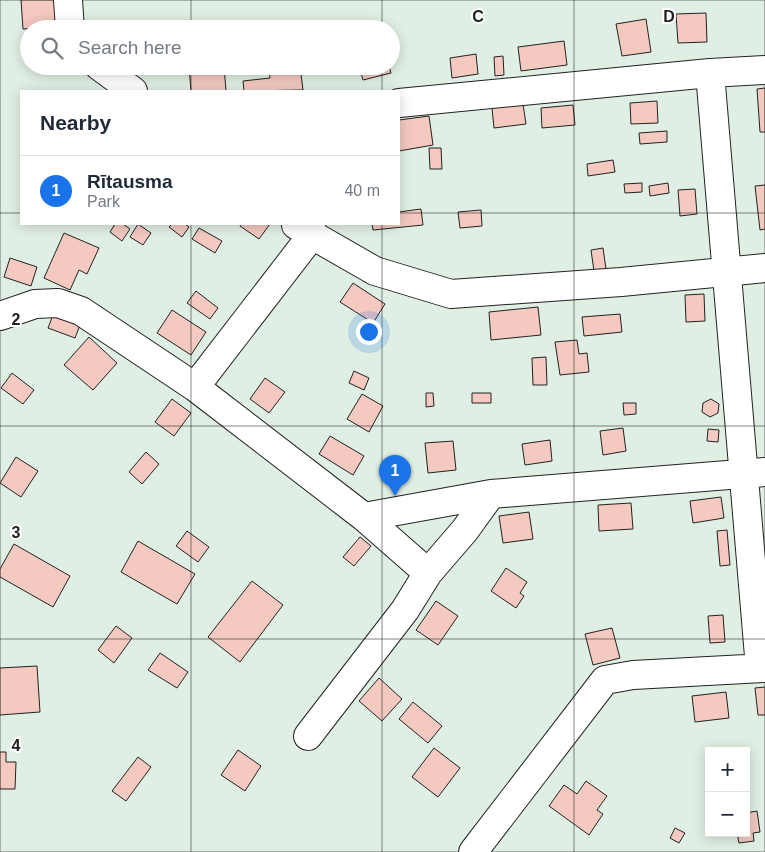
<!DOCTYPE html>
<meta charset="utf-8">
<style>
:root{--surface:#fff;--page:#f6f6f7;--text:#1f2937;--muted:#747a83;--line:#e0e1e3;--accent:#1a73e8}
body{margin:0;font-family:Arial,sans-serif;background:var(--page);color:var(--text)}
.controls{position:absolute;right:15px;bottom:15px;display:grid;overflow:hidden;border-radius:0px;box-shadow:0 2px 12px #0003}
.controls button{width:45px;height:45px;display:grid;place-items:center;padding:0;border:0;border-bottom:1px solid var(--line);background:var(--surface);color:var(--text);font:25px sans-serif}
.you{position:absolute;left:368px;top:331px;width:18px;height:18px;margin:-12px;border:4px solid #fff;border-radius:50%;background:#1a73e8;box-shadow:0 0 0 8px #1a73e833}
.badge{display:grid;place-items:center;width:32px;height:32px;border-radius:50%;background:var(--accent);color:#fff;font-size:16px;font-weight:700}
.pin{position:absolute;translate:-50% -41px;filter:drop-shadow(0 1px 2px #0008)}
.pin::after{content:'';position:absolute;top:26px;width:18px;height:15px;background:inherit;clip-path:polygon(0 0,100% 0,50% 100%)}
.list{margin:0;padding:0;list-style:none}
h2{display:flex;justify-content:space-between;align-items:center;height:65px;margin:0;padding:0 20px;font-size:21px}
h2 small{font-size:16px;font-weight:400;color:var(--muted)}
.list li{display:grid;grid-template-columns:32px 1fr auto;gap:15px;align-items:center;box-sizing:border-box;height:70px;padding:0 20px;border-top:1px solid var(--line)}
.list b{display:block;font-size:19px;white-space:nowrap}
.list p{margin:0;font-size:16px;white-space:nowrap;color:var(--muted)}
.list em{font-size:16px;font-style:normal;color:var(--muted)}
.icon{flex:none;width:28px;height:28px;fill:none;stroke:currentColor;stroke-width:2;stroke-linecap:round;stroke-linejoin:round}
.map{position:relative;flex:none;width:765px;height:852px;overflow:hidden}
.search{position:absolute;background:var(--surface);box-shadow:0 2px 12px #0003;left:20px;top:20px;width:380px;height:55px;display:flex;align-items:center;gap:12px;box-sizing:border-box;padding:0 18px;border-radius:28px;color:var(--muted);font-size:19px}
.panel{position:absolute;background:var(--surface);box-shadow:0 2px 12px #0003;left:20px;top:90px;width:380px;height:135px;border-radius:0px}
.map>svg:first-child{display:block}
.green{fill:#e0efe3;stroke:#6f6f6f;fill-rule:evenodd}
.building{fill:#f3c9c0;stroke:#222}
.lines{fill:none;stroke-linecap:round;stroke-linejoin:round}
.minor-casing{stroke:#222;stroke-width:30}
.minor{stroke:#fff;stroke-width:28}
.grid{fill:none;stroke:#222;stroke-width:1;stroke-opacity:0.55}
.grid-label{font-size:16px;text-anchor:middle;font-weight:bold;fill:#222;stroke:#fff;stroke-width:4;stroke-linejoin:round;paint-order:stroke}
</style>
<div class="map">
<svg width="765" height="852" viewBox="0 0 765 852">
<rect width="100%" height="100%" fill="#fff"/>
<path class="green" d="M0,0H765V852H0ZM29,29H391V66H29ZM21,91H399V224H21ZM709,751H746V833H709Z"/>
<path class="building" d="M21,0H60L62,27L23,29Z
M706,13L707,42L678,43L676,14Z
M646,19L651,52L622,56L616,24Z
M564,41L567,65L521,71L518,47Z
M476,54L478,74L452,78L450,58Z
M503,56L504,75L495,76L494,57Z
M189,66H224L226,91H191Z
M269,66H300L303,90L244,91L243,81L270,78Z
M359,66H389L391,73L363,80Z
M765,88V132H760L757,89Z
M657,101L658,123L631,124L630,103Z
M523,104L526,124L494,128L492,108Z
M573,105L575,125L542,128L541,108Z
M429,116L433,145L399,151V120Z
M667,131V142L640,144L639,133Z
M429,148H441L442,169H430Z
M613,160L615,172L588,176L587,164Z
M642,183V192L625,193L624,184Z
M668,183L669,193L650,196L649,186Z
M765,185V229L760,230L755,186Z
M695,189L697,214L680,216L678,190Z
M421,209L423,225L373,230L372,224H399V212Z
M481,210L482,226L460,228L458,212Z
M115,224H123L130,229L122,241L110,232Z
M138,224L151,233L143,245L130,237Z
M172,224H185L189,227L182,237L169,227Z
M241,224H270L259,239L240,226Z
M199,228L222,241L215,253L192,239Z
M64,233L99,248L87,274L79,270L70,290L44,278Z
M603,248L606,269L594,271L591,250Z
M10,258L37,267L31,286L4,277Z
M353,283L385,304L373,323L340,302Z
M196,291L218,308L210,319L187,303Z
M704,294L705,321L686,322L685,295Z
M538,307L541,335L491,340L489,312Z
M172,310L206,332L191,355L157,333Z
M620,314L622,332L584,336L582,317Z
M53,315L80,325L75,338L48,328Z
M89,337L117,363L93,390L64,365Z
M577,340L579,354L587,353L589,372L560,375L555,342Z
M546,357L547,385H533L532,358Z
M354,371L369,378L364,390L349,383Z
M12,373L34,390L23,404L1,388Z
M265,378L285,392L269,413L250,399Z
M426,393H433L434,406L426,407Z
M472,393H491V403H472Z
M362,394L383,406L369,432L347,419Z
M172,399L191,413L174,436L155,422Z
M711,399L719,404L718,413L710,417L702,412L703,403Z
M623,403H636V414L624,415Z
M623,428L626,451L603,455L600,431Z
M708,429L719,430L718,442L707,441Z
M330,436L364,456L353,475L319,454Z
M550,440L552,461L525,465L522,444Z
M453,441L456,470L428,473L425,443Z
M146,452L159,464L142,484L129,472Z
M16,457L38,471L21,497L0,483Z
M721,497L724,518L693,523L690,501Z
M631,503L633,529L599,531L598,505Z
M529,512L533,539L503,543L499,516Z
M727,530L730,565L720,566L717,531Z
M187,531L209,547L198,562L176,546Z
M360,537L371,546L354,566L343,557Z
M138,541L195,574L177,604L121,572Z
M14,544L70,576L53,607L0,577V569Z
M506,568L527,582L520,593L524,596L516,608L491,591Z
M252,581L283,605L240,662L208,637Z
M436,601L458,616L438,645L416,630Z
M723,615L725,642L710,643L708,616Z
M116,626L132,638L114,663L98,650Z
M612,628L620,658L593,665L585,634Z
M160,653L188,672L177,688L148,670Z
M37,666L40,712L0,715V668Z
M379,678L402,699L382,721L359,701Z
M765,687V715H758L755,688Z
M726,692L729,718L695,722L692,696Z
M413,702L442,726L428,743L399,719Z
M434,748L460,768L438,797L412,777Z
M238,750L261,766L245,791L221,775Z
M0,752H6V762H16L15,789H0Z
M138,757L151,767L126,801L112,791Z
M586,781L607,796L597,810L603,814L589,835L549,806L564,785L577,794Z
M757,811L760,832L753,833L754,841L739,843L737,833H746V813Z
M675,828L685,833L679,843L670,838Z"/>
<g class="lines">
<defs>
<path id="minor" d="M68,0L70,29
M99,66L133,91
M710,73L760,668
M399,103L710,73L765,70
M311,224L312,235L375,271L451,294L621,282L765,268
M0,316L35,304L58,303L81,311L195,387L364,517
M195,387L312,235L296,225
M428,573L465,530L491,494
M308,736L405,610L428,573L364,517L491,494L765,472
M473,852L605,680L633,675L765,668"/>
</defs>
<use href="#minor" class="minor-casing"/>
<use href="#minor" class="minor"/>
</g>
<path class="grid" d="M191,0V29M382,0V29M574,0V852M191,66V91M382,66V91M0,213H21M399,213H765M191,224V852M382,224V852M0,426H765M0,639H765"/>
<g class="grid-label">
<text x="478" y="22">C</text>
<text x="669" y="22">D</text>
<text x="16" y="325">2</text>
<text x="16" y="538">3</text>
<text x="16" y="751">4</text>
</g>
</svg>
<div class="controls">
<button>+</button>
<button>−</button>
</div>
<div class="you"></div>
<div class="pin badge" style="left:395px;top:496px">1</div>
<div class="search"><svg class="icon" aria-label="search" viewBox="0 0 24 24"><circle cx="10" cy="10" r="6"/><path d="M15 15l6 6"/></svg>Search here</div>
<section class="panel">
<h2>Nearby<small></small></h2>
<ul class="list">
<li><span class="badge">1</span><div><b>Rītausma</b><p>Park</p></div><em>40 m</em></li>
</ul>
</section>
</div>
